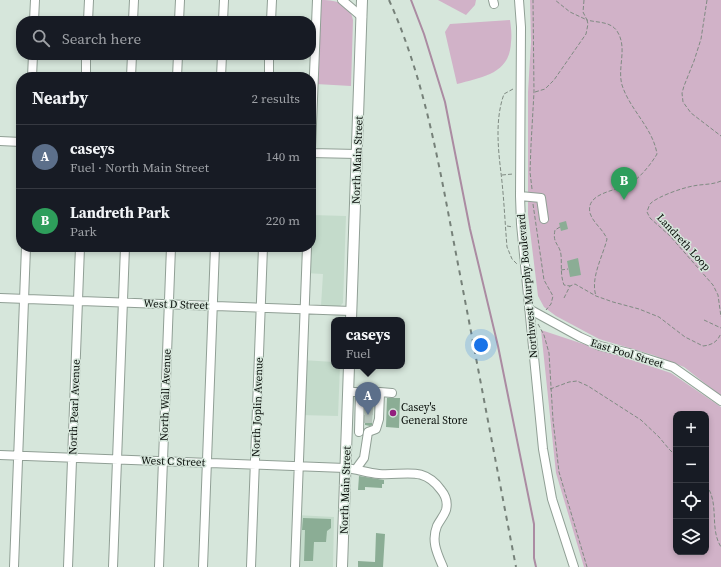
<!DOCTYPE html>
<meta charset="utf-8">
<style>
:root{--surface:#171b24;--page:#242831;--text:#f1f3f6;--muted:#9ea1a6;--line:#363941;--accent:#c794c0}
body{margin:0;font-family:"Source Serif 4",serif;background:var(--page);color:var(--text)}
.controls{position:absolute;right:12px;bottom:12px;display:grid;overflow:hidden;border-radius:8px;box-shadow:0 2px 6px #0003}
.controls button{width:36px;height:36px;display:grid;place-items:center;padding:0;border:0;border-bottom:1px solid var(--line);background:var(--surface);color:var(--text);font:20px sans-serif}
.you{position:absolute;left:481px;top:345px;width:14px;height:14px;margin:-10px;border:3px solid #fff;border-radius:50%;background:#1a73e8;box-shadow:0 0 0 6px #1a73e833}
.badge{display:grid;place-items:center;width:26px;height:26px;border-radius:50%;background:var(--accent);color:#fff;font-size:13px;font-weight:700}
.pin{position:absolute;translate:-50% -33px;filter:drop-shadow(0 1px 2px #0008)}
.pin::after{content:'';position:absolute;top:21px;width:14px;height:12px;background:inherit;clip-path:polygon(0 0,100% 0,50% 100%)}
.popup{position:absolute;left:331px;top:317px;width:74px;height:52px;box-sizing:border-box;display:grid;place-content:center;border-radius:8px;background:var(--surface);filter:drop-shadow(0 1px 3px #0005);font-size:13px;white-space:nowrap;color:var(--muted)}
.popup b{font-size:15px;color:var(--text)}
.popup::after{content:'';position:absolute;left:50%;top:100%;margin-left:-8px;border:8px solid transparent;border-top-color:var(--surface)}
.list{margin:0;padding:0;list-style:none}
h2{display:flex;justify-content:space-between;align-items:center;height:52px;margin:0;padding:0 16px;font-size:17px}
h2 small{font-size:13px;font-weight:400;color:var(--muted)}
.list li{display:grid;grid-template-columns:26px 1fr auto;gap:12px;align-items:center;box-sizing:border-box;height:64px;padding:0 16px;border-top:1px solid var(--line)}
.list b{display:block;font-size:15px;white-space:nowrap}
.list p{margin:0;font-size:13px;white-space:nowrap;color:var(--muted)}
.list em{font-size:13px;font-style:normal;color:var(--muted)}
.icon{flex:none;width:22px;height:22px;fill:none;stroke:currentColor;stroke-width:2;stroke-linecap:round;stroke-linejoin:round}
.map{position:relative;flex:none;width:721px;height:567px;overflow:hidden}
.search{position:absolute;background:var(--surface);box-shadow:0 2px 6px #0003;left:16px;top:16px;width:300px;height:44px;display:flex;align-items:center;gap:10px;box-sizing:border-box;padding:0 14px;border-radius:16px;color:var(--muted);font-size:15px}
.panel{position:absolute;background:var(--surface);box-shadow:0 2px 6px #0003;left:16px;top:72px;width:300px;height:180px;border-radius:16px}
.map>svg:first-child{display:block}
.built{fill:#c4dbcb}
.green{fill:#d1b2c8;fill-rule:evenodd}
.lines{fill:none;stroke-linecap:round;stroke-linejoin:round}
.stream{stroke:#ab8ba2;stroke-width:2}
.building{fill:#8bad95}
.minor-tunnel{stroke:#b7c5bc;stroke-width:8;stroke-dasharray:8 4;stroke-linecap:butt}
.minor-casing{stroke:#909f95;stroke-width:10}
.major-casing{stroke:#909f95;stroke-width:12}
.path{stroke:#7f8a82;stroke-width:1;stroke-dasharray:4 2;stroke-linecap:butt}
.minor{stroke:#fff;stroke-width:8}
.major{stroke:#fff;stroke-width:10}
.rail{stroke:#768179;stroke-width:2;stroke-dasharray:5 5;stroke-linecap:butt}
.poi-dot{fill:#931f7e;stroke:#d6e6db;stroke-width:1.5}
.labels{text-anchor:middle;stroke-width:3;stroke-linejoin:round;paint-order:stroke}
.street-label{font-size:11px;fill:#080d09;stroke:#d6e6db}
.poi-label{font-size:11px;fill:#080d09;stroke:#d6e6db;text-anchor:start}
</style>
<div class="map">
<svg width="721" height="567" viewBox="0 0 721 567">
<rect width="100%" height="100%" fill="#d6e6db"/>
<path class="built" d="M311,215L346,216L343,303L340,306H321L323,274L304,273L305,247H311Z
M302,360L334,362V366H340L338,416L300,415Z
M296,515L334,517L333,567H294Z"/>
<path class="green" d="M319,0C334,0 350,2 353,20L351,86L316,84Z
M438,0H476L475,5L466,15Z
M530,0H721V396L684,367L653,355L599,339L556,316L544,307L538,296L528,214V92L531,42Z
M510,20C511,27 512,35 511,42C510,74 482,77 457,84L445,32L450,24Z
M541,330L671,373L721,407V567H584L556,473ZM676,414H706V552H676Z"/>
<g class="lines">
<path class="stream" d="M411,0L424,34L445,102L470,229L498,346L534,524V558L536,567"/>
</g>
<path class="building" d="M566,221L568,229L561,231L559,223Z
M578,258L581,275L570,277L567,261Z
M365,398H373L372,422V425L370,426L365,425Z
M387,398H400L399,428L386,427Z
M359,476L384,480V484H382V488L365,487V490H358Z
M303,518L331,519V528L327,531L326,542H314L313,561H304L305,530H302Z
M376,533L385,534L383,567H358V561L375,562Z"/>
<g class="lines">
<path class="minor-tunnel" d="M365,402H373
M365,411H373
M364,419H372"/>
<defs>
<path id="minor" d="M342,0L362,17
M493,0L494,4
M519,0L521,27L520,196L521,224L543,449L552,499L574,567
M34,21L35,0
M88,21L89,0
M133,21L134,0
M179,21L180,0
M223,21L224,0
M271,21L272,0
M32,77L33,55
M86,77V55
M131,77L132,55
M177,77L178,55
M221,77L222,55
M269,77V55
M0,141L21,142
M311,148L317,0
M311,153L357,154
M520,196L541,198L544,219
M0,298L351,311
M529,309L580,337L600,346L629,353L673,367L721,401
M348,392H380L379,419L376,429L368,432L364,458L356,469
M380,392L392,393
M359,432L360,392
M0,455L345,468C357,469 367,473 379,474C404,476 423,465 441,490C446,496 448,502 446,510C444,516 440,520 437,526C431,541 437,553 443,567
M14,567L26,247
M68,567L80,247
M113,567L125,247
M159,567L171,247
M203,567L215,247
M251,567L263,247
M295,567L307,247"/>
<path id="major" d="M351,320L362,0
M342,567L349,366"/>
</defs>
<use href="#minor" class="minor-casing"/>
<use href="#major" class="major-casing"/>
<path class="path" d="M584,0L583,12L587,20C598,23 610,21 617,31C628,48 617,67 622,85C630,110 653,128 657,154C651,164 643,174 633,182C621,191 585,191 590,213C593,223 603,229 607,239C603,256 590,278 596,296
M707,0L701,39L694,61L684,86L682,93L683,102L691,113L721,136
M513,89L504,94C495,119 498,148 501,173C504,198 505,223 507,247L512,259L517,264
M535,92L545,89L554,80L586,34L588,24L587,20L570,12L555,0
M502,175L513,174
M721,181C712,185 702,184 693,186C682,188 659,196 651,203C649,205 648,209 647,212L650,218L670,236L713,285L718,295L721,317
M532,189L530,172L531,145L534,92L533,0
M533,204L544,280L553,296L551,304L546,310
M507,226L513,227
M560,227L555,230C552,244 560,244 561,255C562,266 560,274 564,285L570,286
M561,270L568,269
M564,298L570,286L575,284L596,296L613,302L639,309L659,317L685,337L703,346C713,345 718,341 721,333
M704,320L721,328
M538,324L544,335L549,353L553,420L559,472L587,567
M550,389L569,382L577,381L588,386L641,420L659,437L669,449L676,456
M706,485C720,503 709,528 721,547"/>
<use href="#minor" class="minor"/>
<use href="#major" class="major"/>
<path class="rail" d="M389,0C426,82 440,171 457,259C477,362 496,464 516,567"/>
</g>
<circle class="poi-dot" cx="393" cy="413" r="4"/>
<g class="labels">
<g class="street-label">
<text transform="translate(357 160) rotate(-88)" y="4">North Main Street</text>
<text transform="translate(684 242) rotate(47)" y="4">Landreth Loop</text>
<text transform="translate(527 286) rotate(-95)" y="4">Northwest Murphy Boulevard</text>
<text transform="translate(176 304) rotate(2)" y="4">West D Street</text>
<text transform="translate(627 353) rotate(17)" y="4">East Pool Street</text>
<text transform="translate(165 395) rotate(-88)" y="4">North Wall Avenue</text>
<text transform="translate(74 407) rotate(-88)" y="4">North Pearl Avenue</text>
<text transform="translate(257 407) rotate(-88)" y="4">North Joplin Avenue</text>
<text transform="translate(173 461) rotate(2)" y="4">West C Street</text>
<text transform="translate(345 490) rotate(-88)" y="4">North Main Street</text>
</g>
<g class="poi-label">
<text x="401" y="411">Casey's<tspan x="401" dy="13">General Store</tspan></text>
</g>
</g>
</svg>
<div class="controls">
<button>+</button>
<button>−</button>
<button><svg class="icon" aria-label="locate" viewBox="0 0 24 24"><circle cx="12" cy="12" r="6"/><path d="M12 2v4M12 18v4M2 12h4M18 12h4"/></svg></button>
<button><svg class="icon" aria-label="layers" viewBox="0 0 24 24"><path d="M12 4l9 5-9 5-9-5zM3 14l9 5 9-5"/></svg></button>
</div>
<div class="you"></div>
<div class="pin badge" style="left:368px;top:415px;background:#5c6f8a">A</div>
<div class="popup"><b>caseys</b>Fuel</div>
<div class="pin badge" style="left:624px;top:200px;background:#2e9e5b">B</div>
<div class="search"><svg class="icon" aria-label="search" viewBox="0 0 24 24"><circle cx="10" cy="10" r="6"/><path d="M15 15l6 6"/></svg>Search here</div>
<section class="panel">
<h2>Nearby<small>2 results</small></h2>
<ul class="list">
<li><span class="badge" style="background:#5c6f8a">A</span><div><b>caseys</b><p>Fuel · North Main Street</p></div><em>140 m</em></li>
<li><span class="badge" style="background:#2e9e5b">B</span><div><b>Landreth Park</b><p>Park</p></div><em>220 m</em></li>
</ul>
</section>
</div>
